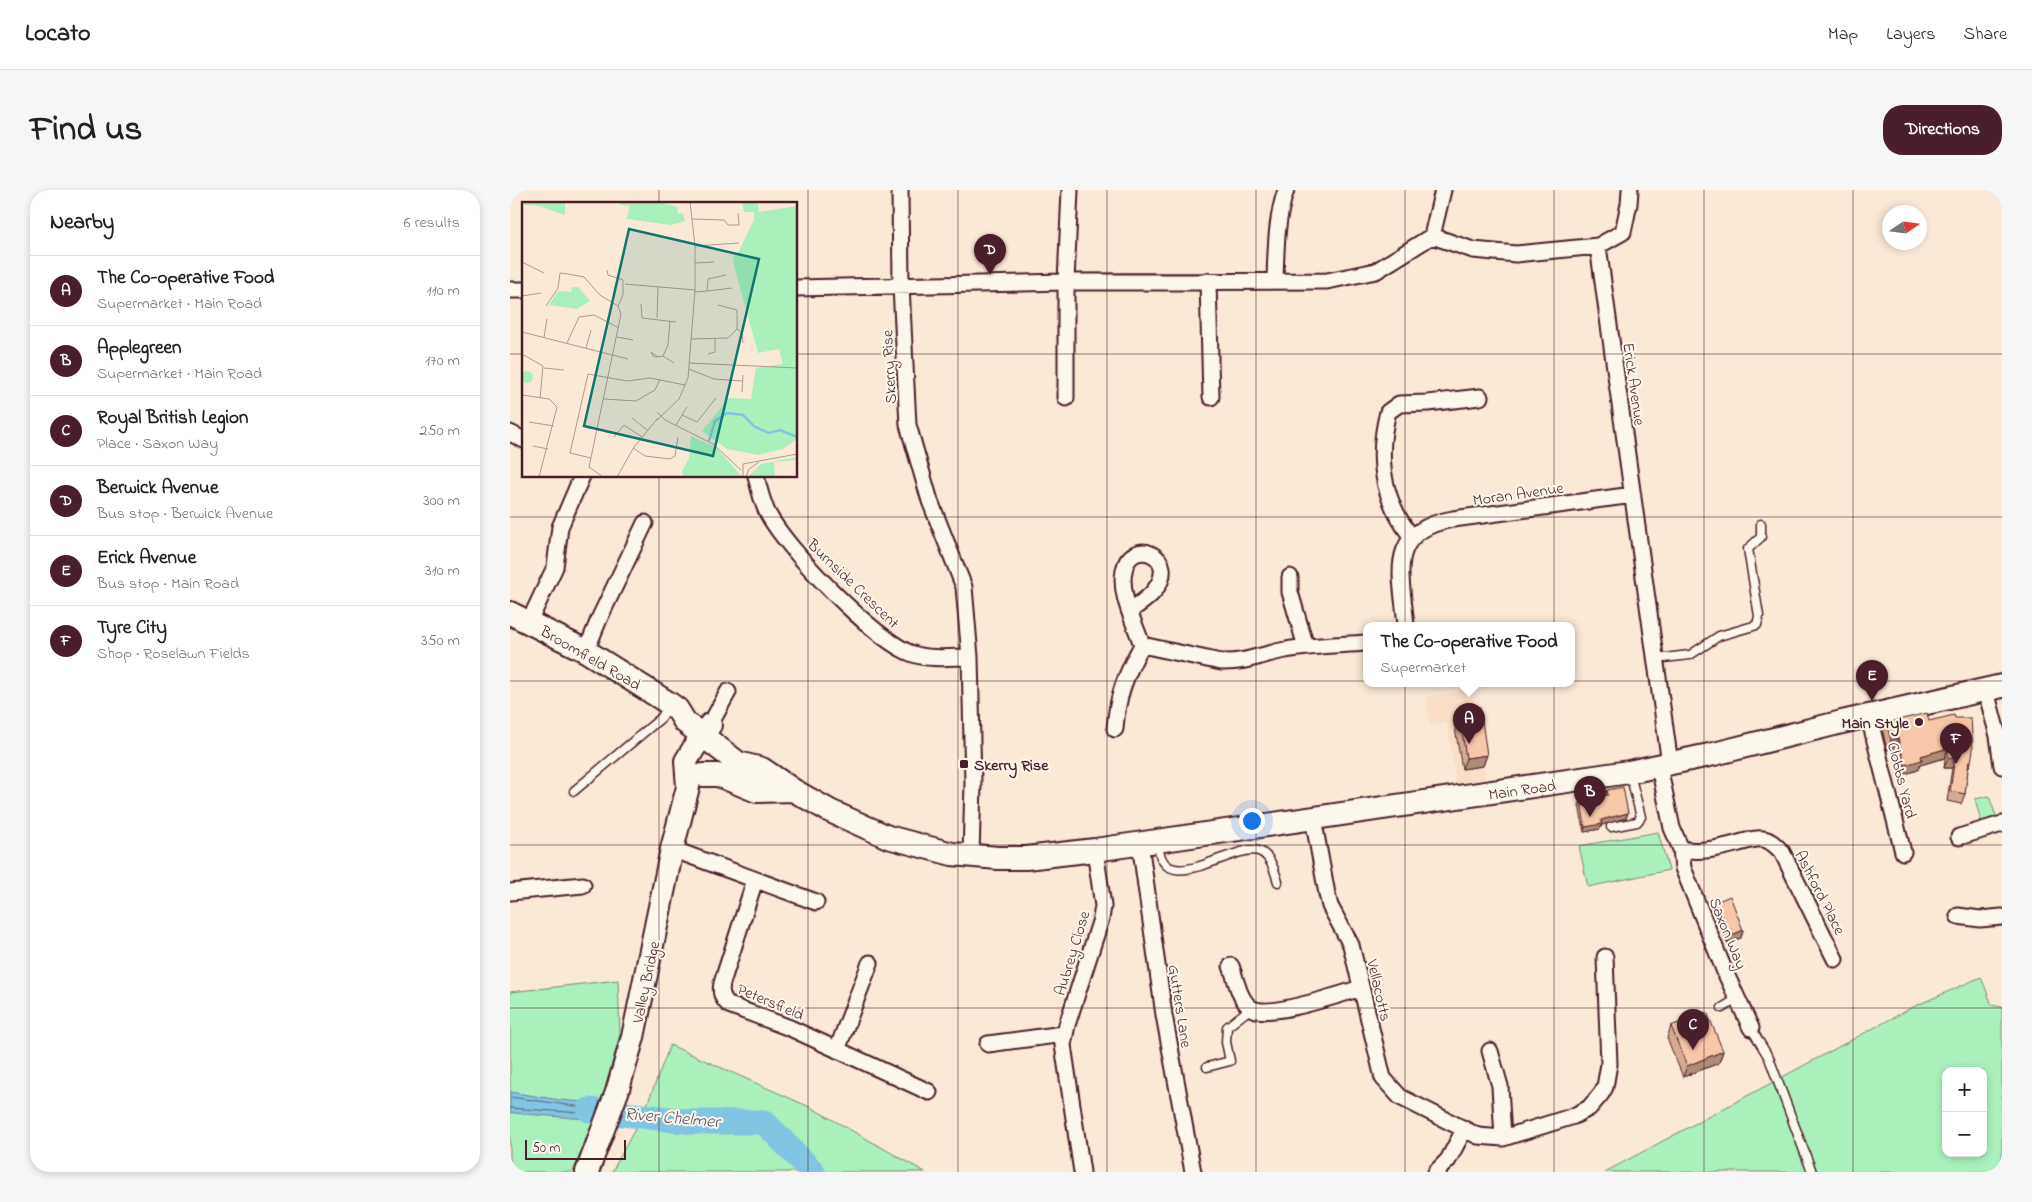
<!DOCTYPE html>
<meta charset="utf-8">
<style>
:root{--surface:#fff;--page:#f6f6f6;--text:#202124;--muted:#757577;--line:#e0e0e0;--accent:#4a1f2b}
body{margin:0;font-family:"Indie Flower",sans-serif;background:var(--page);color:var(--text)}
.controls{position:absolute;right:15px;bottom:15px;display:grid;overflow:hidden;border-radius:10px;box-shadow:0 2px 8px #0003}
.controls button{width:45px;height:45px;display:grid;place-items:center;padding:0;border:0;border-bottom:1px solid var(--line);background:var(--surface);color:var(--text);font:25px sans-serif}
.compass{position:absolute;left:1372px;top:15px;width:45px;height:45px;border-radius:50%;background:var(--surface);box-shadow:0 2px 8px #0003;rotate:77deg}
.scale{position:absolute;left:15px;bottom:12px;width:101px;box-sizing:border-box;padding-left:5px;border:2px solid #4a1f2b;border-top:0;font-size:14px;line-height:18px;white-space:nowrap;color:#4a1f2b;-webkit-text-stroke:4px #fbf7ec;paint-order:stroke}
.you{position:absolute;left:741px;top:630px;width:18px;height:18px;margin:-12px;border:4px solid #fff;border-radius:50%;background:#1a73e8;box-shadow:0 0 0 8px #1a73e833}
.badge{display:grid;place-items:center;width:32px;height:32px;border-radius:50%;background:var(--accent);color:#fff;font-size:16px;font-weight:700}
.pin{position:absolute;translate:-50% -41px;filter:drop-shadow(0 1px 2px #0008)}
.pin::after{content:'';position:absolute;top:26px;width:18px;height:15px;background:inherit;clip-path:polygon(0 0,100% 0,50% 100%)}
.popup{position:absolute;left:853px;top:432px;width:212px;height:65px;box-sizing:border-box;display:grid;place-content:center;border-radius:10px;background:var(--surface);filter:drop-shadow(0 1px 4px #0005);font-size:16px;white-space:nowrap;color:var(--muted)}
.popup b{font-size:19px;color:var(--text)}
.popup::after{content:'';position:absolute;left:50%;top:100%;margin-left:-10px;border:10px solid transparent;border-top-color:var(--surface)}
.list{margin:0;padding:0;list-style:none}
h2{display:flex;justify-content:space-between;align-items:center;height:65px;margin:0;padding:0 20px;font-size:21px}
h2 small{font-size:16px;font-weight:400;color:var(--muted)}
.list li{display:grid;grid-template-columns:32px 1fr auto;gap:15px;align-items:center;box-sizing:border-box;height:70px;padding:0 20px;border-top:1px solid var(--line)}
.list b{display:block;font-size:19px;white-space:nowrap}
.list p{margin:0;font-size:16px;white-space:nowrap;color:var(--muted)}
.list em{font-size:16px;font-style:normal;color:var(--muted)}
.map{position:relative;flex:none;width:1492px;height:982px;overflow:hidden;border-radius:20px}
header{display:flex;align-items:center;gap:30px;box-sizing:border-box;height:70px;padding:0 25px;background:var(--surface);border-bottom:1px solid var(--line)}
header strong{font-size:24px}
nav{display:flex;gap:28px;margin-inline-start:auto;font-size:18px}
.intro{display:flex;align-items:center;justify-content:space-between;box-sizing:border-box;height:120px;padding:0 30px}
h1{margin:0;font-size:35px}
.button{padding:12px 22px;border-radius:20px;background:var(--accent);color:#fff;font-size:18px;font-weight:700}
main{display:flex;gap:30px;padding:0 30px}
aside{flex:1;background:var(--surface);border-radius:20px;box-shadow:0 2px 8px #0003}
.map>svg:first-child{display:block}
.built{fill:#f9dfc9}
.green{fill:#a9f0bc;stroke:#7a8874;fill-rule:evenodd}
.water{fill:#80c5e1;stroke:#6a8398}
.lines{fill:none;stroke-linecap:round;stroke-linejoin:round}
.shore{stroke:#606174;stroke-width:1}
.river{stroke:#80c5e1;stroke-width:25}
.lane-casing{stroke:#4a1f2b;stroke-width:11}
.street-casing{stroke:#4a1f2b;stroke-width:19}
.secondary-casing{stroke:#4a1f2b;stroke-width:26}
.lane{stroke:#fbf7ec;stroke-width:8}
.street{stroke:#fbf7ec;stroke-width:15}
.secondary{stroke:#fbf7ec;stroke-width:22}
.wall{fill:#d5ab90;stroke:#4a1f2b}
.shaded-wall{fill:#ae8b75;stroke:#4a1f2b}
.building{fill:#f8c7a7;stroke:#4a1f2b}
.grid{fill:none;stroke:#4a1f2b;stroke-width:1;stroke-opacity:0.55}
.poi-dot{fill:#4a1f2b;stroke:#fbf7ec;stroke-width:2}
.labels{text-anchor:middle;stroke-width:4;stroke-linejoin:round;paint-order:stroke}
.street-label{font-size:16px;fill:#4a1f2b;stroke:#fbf7ec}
.poi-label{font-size:16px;font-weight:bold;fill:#4a1f2b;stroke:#fbf7ec;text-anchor:end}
.water-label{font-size:18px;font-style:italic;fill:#5a5162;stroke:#fbf7ec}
.inset-river{fill:none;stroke:#80c5e1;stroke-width:2.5}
.inset-road{fill:none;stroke:#b49892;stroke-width:1}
.view{fill:#0f766e;fill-opacity:0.15;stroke:#0f766e;stroke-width:2.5}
.inset-edge{fill:none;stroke:#4a1f2b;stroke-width:2.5}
</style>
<header>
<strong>Locato</strong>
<nav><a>Map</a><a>Layers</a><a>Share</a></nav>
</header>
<div class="intro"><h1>Find us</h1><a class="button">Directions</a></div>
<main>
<aside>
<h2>Nearby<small>6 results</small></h2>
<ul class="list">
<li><span class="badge">A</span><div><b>The Co-operative Food</b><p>Supermarket · Main Road</p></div><em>110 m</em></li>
<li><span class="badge">B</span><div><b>Applegreen</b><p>Supermarket · Main Road</p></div><em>170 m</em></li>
<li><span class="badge">C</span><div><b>Royal British Legion</b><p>Place · Saxon Way</p></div><em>250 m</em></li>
<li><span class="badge">D</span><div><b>Berwick Avenue</b><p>Bus stop · Berwick Avenue</p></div><em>300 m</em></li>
<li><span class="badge">E</span><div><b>Erick Avenue</b><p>Bus stop · Main Road</p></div><em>310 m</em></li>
<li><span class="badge">F</span><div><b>Tyre City</b><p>Shop · Roselawn Fields</p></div><em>350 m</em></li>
</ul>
</aside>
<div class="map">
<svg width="1492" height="982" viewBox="0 0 1492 982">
<rect width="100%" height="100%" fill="#fae9d7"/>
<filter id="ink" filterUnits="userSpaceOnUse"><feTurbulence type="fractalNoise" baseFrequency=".02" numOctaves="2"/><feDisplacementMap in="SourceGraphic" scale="10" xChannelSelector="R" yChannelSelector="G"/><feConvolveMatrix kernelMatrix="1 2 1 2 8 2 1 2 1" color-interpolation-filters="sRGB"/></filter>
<g filter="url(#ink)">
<path class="built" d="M962,500L976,591L946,595L937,533L920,535L916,507Z"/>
<path class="green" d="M1479,606L1486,626L1471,632L1465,609Z
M1148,642L1159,680L1078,697L1069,656Z
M1471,787L1482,815L1492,817V982H1095L1403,817ZM1436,881H1473V963H1436Z
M108,790L110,844L95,900L63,982H0V802Z
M160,855L302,918L415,982H102L135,920Z"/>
<path class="water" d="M0,902L50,910L116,916L111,932L4,923L0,922Z"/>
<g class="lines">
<path class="shore" d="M0,907L87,919
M0,918L85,924"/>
<path class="river" d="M79,920L183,932H254L303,982"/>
<defs>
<path id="lane" d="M1145,469L1180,465L1209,446L1247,435L1249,426L1238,359L1251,347V334
M64,601L151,528L159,516
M1101,637L1127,632L1131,627L1120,584
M648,653C652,714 726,649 751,662C761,667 765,682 768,692
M1212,818L1227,809
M1241,838L1259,868L1302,982
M697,877L720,871L716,852L717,837L741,818"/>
<path id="street" d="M390,0L391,96L398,235L420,311L454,397L460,467L463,593L461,666
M922,46L963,60L1006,64L1088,56L1113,42L1119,14L1120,0
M1088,56L1160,574
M765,90C766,60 766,29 776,0
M698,91L701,207
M286,98L556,92L817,91L866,81L922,46L933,0
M0,100H14
M556,208V92L560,0
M0,243L14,250
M246,286C249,299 252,311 257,322C275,358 366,452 403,464C421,470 442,467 460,467
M901,346C872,309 866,268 878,222L889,214L918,213L970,207
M780,387V402L796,457
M621,420C629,414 638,409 644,401C672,366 620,345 614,381C609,405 625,433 632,455
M19,432L45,377L50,337L72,286
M896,435C891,383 876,341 943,329L1123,305
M76,461L90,427L135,333
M1476,501L1488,546L1492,576
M1359,527L1393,662
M200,535L218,502
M605,539C607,506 616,484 632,455L711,472C737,473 752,464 776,460C802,455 830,455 856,453
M1149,577L1162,638L1171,659C1192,663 1210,658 1229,653C1237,651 1245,648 1253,649C1261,650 1266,656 1272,662L1325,769
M803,628L817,704L820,716L841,755L873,888L890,907L968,946L993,948L1064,926L1079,918L1091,904L1095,897L1099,874L1095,767
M1449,647L1492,634
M630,653L654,825L683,982
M162,659L306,712
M1171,659L1173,678L1215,782L1241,838
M245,690L212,793C210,803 212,808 219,815L280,838L419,902
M0,702L73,695
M1448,726L1470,729L1492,727
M721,776C726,789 729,810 741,818C758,829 831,804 851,798
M478,854L554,844
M327,860L360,773
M980,861L990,896L993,948
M572,982L553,855L557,835L591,729L593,716L585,660
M926,982L938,970L954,940"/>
<path id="secondary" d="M0,423L76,461L160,514L167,519L175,532L228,573L252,579L283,600L320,621L378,647L442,664L488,668H516L585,660L1119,582L1204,564L1332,532L1492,496
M193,585H208L247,601L283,600
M77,982L107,902L123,847L162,659L178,597L176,571L192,545L200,535"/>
</defs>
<use href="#lane" class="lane-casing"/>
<use href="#street" class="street-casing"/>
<use href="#secondary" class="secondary-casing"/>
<use href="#lane" class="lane"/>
<use href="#street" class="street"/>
<use href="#secondary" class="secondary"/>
</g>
<path class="wall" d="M949,520L977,565L973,576L952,579L944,532Z
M1419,531L1461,572L1458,579L1455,604L1451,614L1437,611L1442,578H1434L1435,568L1410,575L1408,580L1392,585L1384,558L1377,560L1373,543L1376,533Z
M1097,600L1118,623L1116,628L1092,635L1090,639L1074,642L1069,615L1071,610L1095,606Z
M1206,712L1233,740L1231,748L1217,753L1203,720Z
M1161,836L1213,861L1209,873L1173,887L1157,848Z"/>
<path class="shaded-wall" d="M1388,548L1384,558L1377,560L1381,550Z
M1438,558L1435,568L1410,575L1408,580L1392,585L1395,575L1411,566Z
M977,565L973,576L952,579L956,568Z
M1438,568H1445L1442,578H1434Z
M1118,623L1116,628L1092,635L1090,639L1074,642L1075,637L1091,630Z
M1233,740L1231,748L1217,753L1220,746Z
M1213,861L1209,873L1173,887L1177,876Z"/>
<path class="building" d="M970,517L977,565L956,568L949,520Z
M1417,523L1419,531L1444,525L1445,528H1461L1463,560L1461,572L1459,571L1455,604L1440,601L1445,568H1438V558L1411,566L1412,570L1395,575L1388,548L1381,550L1376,533Z
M1113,597L1118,623L1091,630L1092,634L1075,637L1071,610L1098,605L1097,600Z
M1220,706L1233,740L1220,746L1206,712Z
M1197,822L1213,861L1177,876L1161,836Z"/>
</g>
<path class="grid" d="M149,0V14M298,0V982M448,0V982M597,0V982M746,0V982M895,0V982M1044,0V982M1194,0V982M1343,0V982M0,164H14M286,164H1492M149,286V982M0,327H1492M0,491H1492M0,655H1492M0,818H1492"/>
<g class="poi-dot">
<circle cx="1409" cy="532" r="5"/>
<rect x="449" y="569" width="10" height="10" rx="2.5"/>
</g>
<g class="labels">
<g class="street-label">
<text transform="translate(378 177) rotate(-93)" y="6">Skerry Rise</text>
<text transform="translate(1125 194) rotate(82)" y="6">Erick Avenue</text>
<text transform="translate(1008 303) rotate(-8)" y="6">Moran Avenue</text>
<text transform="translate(344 393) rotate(44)" y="6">Burnside Crescent</text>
<text transform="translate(81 467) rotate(30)" y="6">Broomfield Road</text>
<text transform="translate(1393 590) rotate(76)" y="6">Clobbs Yard</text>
<text transform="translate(1012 599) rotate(-8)" y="6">Main Road</text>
<text transform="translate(1311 702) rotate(63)" y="6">Ashford Place</text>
<text transform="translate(1219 743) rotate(68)" y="6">Saxon Way</text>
<text transform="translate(561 763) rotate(-73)" y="6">Aubrey Close</text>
<text transform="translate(135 792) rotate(-78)" y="6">Valley Bridge</text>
<text transform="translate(870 800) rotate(77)" y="6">Vellacotts</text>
<text transform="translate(261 811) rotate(23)" y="6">Petersfield</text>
<text transform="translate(671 816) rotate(81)" y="6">Gutters Lane</text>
</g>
<g class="poi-label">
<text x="1399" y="538">Main Style</text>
<text x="464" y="580" text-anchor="start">Skerry Rise</text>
</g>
<g class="water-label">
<text transform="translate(162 927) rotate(5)" y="6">River Chelmer</text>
</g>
</g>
<g transform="translate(12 12)">
<rect width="275" height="275" fill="#fae9d7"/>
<path d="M2,0H43V13L17,4L2,3ZM98,0H137L149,3L155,5L156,12L161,11L163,19L149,23L105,17L108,1L107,4L98,3ZM220,0H236L237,10L275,4V237L261,247L236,253L205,247L180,229L207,196L229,197L234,166L261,162L257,147L236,151L212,64L211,54L215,53L232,18V10H222ZM50,85H56L68,99L55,107L27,103L36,89L49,90ZM-1 175a6 6 0 1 1 12 0a6 6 0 1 1-12 0ZM169,234L195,246L220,275L161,274L160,269L167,256ZM275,255L274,258L252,260L253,275H226L239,262Z" fill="#a9f0bc"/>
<path class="inset-river" d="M187,239L193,219L205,211L221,213L233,225L247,231L258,228L275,235"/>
<path class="inset-road" d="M170,17L202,18L206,23H217L216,11M173,44L217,41M0,60L22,71M173,61L192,60M85,68L86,73L101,78V93L96,104M103,82L173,88M185,89L210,86M173,90L185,89L186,77L204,73M0,94L19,91M119,102L120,116L154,120M24,104L36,86L38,71L46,72L62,75L78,93L96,104L99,112L67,265L81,275M135,116L136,85M148,119L146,143L141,154L152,161M215,127L220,131L221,141M0,130L106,157M22,135L25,117M95,135L111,138M169,137L206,136L215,127V108L196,103M45,141L57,115L72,113L97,126M64,146L69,128M0,152L21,164L18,196M186,152L193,150V136M136,155L129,150L131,154L134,155L141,154M167,161L275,166M22,166L42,168M167,167L192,177L220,179M220,190L221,173M0,193L27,197L35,205L17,275M82,197L114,199L133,188L138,177M135,210L143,218L191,242L219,268M160,213L175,220L194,196M110,216L125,228M135,218L157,197L166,176L173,88V44L168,0M7,220L32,224M154,223L165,205M92,235L102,223L120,235M11,244L26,247M111,246L123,254L148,257L153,254L156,235M69,256L48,251L66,172L105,179L128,176L163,183M95,275L112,245L136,216M221,275V262L275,252M224,275L227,267L237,260"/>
<path class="view" d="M107,27L237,57L191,254L62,224Z"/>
<rect width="275" height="275" class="inset-edge"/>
</g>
</svg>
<div class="controls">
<button>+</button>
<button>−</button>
</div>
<svg class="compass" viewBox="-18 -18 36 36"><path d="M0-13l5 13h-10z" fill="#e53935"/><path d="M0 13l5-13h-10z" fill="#757577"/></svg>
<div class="scale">50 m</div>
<div class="you"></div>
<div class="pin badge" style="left:959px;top:554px">A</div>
<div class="popup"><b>The Co-operative Food</b>Supermarket</div>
<div class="pin badge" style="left:1080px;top:627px">B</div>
<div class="pin badge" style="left:1183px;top:860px">C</div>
<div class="pin badge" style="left:480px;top:85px">D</div>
<div class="pin badge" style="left:1362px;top:511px">E</div>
<div class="pin badge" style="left:1446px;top:574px">F</div>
</div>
</main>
